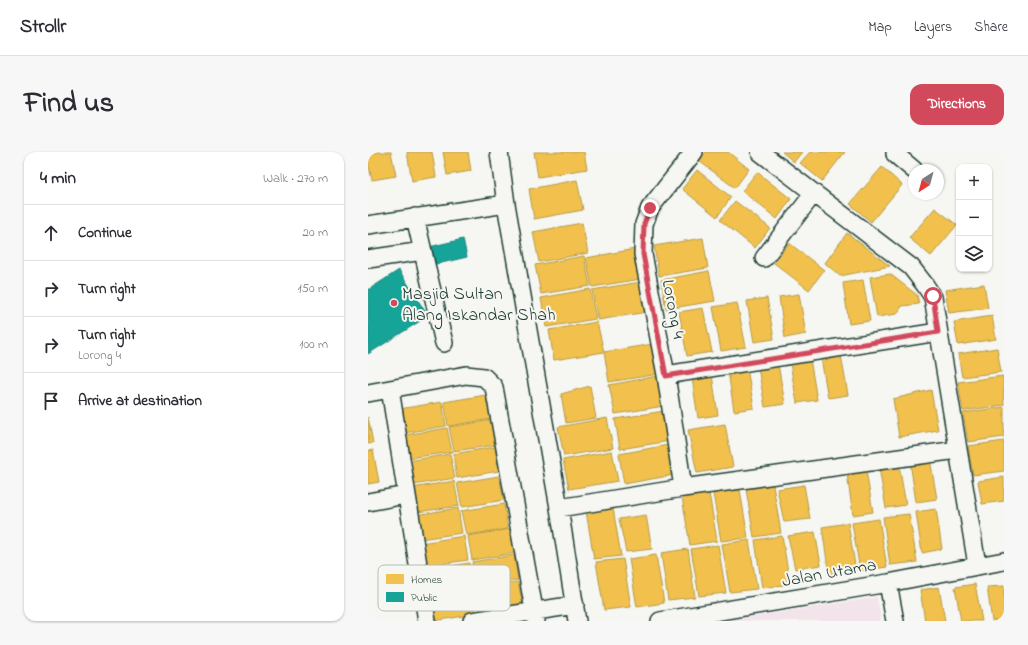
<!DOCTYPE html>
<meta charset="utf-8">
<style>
:root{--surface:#fff;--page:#f7f7f7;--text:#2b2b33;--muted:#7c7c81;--line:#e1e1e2;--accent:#d1495b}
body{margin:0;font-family:"Indie Flower",sans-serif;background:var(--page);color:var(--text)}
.controls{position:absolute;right:12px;top:12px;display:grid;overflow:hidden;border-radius:8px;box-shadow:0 1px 3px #0004}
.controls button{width:36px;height:36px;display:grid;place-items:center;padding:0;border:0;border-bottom:1px solid var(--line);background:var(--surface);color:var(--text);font:20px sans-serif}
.compass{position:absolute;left:540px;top:12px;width:36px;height:36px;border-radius:50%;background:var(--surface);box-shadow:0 1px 3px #0004;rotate:216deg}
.stop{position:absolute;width:12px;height:12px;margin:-9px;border:3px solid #d1495b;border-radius:50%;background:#fff}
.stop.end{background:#d1495b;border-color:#fff;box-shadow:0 1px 4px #0008}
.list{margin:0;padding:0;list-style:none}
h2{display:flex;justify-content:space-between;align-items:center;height:52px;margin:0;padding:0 16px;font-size:17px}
h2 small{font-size:13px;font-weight:400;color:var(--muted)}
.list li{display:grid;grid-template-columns:26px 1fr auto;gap:12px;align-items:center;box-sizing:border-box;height:56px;padding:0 16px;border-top:1px solid var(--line)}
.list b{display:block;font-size:15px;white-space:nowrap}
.list p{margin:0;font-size:13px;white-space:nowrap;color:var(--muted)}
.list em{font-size:13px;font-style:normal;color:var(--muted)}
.icon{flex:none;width:22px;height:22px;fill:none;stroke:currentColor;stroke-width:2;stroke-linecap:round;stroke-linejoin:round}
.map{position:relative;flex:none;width:636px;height:469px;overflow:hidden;border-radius:12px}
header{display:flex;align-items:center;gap:24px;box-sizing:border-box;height:56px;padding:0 20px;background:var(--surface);border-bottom:1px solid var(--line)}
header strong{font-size:19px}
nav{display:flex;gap:22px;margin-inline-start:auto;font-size:14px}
.intro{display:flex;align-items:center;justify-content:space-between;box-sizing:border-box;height:96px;padding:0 24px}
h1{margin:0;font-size:28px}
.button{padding:10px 18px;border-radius:12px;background:var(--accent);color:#fff;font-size:14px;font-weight:700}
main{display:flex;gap:24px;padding:0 24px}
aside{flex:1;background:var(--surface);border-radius:12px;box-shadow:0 1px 3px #0004}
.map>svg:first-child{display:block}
.built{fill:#f3e4eb}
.homes{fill:#f2c14e;stroke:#b39946}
.public{fill:#17a398;stroke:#19847a}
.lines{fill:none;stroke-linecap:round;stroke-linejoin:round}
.minor-casing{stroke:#1f3d34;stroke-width:20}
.minor{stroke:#f6f6f2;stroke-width:17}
.route{stroke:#d1495b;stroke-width:5}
.poi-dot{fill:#d1495b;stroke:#f6f6f2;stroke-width:1.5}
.labels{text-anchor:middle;stroke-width:4;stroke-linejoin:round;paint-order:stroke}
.poi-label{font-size:18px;fill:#1f3d34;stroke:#f6f6f2;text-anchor:start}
.street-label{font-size:18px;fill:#1f3d34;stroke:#f6f6f2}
.key{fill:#f6f6f2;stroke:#b6beb9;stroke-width:1}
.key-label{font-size:11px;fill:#1f3d34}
</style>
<header>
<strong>Strollr</strong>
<nav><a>Map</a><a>Layers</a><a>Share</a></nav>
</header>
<div class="intro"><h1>Find us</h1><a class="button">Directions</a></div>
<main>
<aside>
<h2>4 min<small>Walk · 270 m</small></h2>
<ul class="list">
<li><svg class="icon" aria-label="ahead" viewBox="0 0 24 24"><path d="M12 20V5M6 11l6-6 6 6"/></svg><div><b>Continue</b></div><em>20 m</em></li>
<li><svg class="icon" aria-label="right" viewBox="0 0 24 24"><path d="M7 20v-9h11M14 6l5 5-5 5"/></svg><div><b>Turn right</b></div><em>150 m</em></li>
<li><svg class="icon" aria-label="right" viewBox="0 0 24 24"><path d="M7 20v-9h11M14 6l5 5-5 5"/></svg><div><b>Turn right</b><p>Lorong 4</p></div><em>100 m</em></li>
<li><svg class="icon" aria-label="arrive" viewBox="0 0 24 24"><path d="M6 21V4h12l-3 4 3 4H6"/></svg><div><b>Arrive at destination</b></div></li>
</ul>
</aside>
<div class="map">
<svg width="636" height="469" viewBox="0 0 636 469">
<rect width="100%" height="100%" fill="#f6f6f2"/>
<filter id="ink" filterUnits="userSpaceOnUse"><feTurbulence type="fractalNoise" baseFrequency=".025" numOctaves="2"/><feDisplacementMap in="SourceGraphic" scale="8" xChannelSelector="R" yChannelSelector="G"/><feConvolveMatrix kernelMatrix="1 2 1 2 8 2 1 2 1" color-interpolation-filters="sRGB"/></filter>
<g filter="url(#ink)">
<path class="built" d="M509,445L513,469H361L395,463Z"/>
<path class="homes" d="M0,0H23L28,24L4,28L0,10Z
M39,0H64L68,25L44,29Z
M75,0H100L103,19L79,23Z
M166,0H216L219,17L170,25Z
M338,0H360L381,17L367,36L331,9Z
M414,0H434L426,10Z
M442,0H477L454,29L432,11Z
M514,15L534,33L503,70L482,52Z
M329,18L363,45L349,65L314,37Z
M389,20L423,47L409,67L374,39Z
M209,28L215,58L166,67L161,37Z
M367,49L402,76L387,96L352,68Z
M567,56L589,73L563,104L541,86Z
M214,71L220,101L171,110L165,80Z
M479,81L522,114L472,124L457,111Z
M335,86L340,116L291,124L286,94Z
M421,91L456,118L441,138L406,111Z
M267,97L273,127L224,135L218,106Z
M216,104L222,134L173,142L167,113Z
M341,119L347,149L298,157L293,128Z
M522,122L549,143L551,152L534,154L529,162L509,165L502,125Z
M495,128L502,169L481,172L475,131Z
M273,130L279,160L230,168L224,138Z
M616,132L620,156L581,161L577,138Z
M222,137L228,167L178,175L173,146Z
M431,142L438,182L417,186L411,145Z
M399,146L406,187L386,190L379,149Z
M369,151L378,195L353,199L345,155Z
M335,156L344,200L319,204L311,160Z
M624,164L628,187L590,193L586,170Z
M229,170L236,200L186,208L181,178Z
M285,192L291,222L241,230L236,200Z
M629,196L633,220L594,225L590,202Z
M473,203L480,243L460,246L453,206Z
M442,207L449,248L429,251L422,211Z
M410,212L417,252L397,255L390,215Z
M379,216L386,256L366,259L360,219Z
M344,223L350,263L330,266L324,226Z
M290,224L296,254L247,262L241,233Z
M635,224L636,253L595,259L590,230Z
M222,234L228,266L198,271L193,242Z
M563,238L570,278L531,285L525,247Z
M118,243L123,267L80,274L76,250Z
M74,250L78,274L36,281L31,257Z
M636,255V285L600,290L595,261Z
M296,259L302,289L252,297L247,267Z
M0,265L5,291L0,292Z
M239,266L245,296L196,304L190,275Z
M124,268L128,293L86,299L81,275Z
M357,272L365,315L329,321L320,278Z
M79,276L84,300L41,306L37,283Z
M636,289V319L605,323L600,294Z
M300,293L306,323L256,332L251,302Z
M127,295L131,319L89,326L85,302Z
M5,298L11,330L0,332V299Z
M244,299L250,329L201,337L195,308Z
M82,302L87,326L45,333L40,309Z
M562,307L569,347L548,350L542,310Z
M531,313L538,353L518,356L511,316Z
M498,319L505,360L485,363L479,322Z
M131,324L136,348L94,355L89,331Z
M636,325V349L614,352L610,329Z
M86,329L91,354L49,360L44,336Z
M405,333L413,381L386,385L378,337Z
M436,333L442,367L416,370L409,337Z
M372,338L380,386L353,389L345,341Z
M341,341L349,389L322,393L314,345Z
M136,352L140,377L98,383L93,359Z
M90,356L94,381L52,387L48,363Z
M245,356L253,404L226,407L218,359Z
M568,357L574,397L554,401L548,360Z
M541,362L549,410L522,413L515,365Z
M278,363L284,397L258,400L251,367Z
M511,367L519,415L492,419L484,371Z
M480,371L488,419L461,423L454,375Z
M142,377L147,401L104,408L100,384Z
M447,380L453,413L427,417L420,384Z
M96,384L100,408L58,414L53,391Z
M414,384L422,432L394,436L387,388Z
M381,388L389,437L362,440L354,392Z
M350,393L358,441L331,444L323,397Z
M320,397L327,445L300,448L293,401Z
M146,403L150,428L108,434L104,410Z
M288,403L296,451L269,455L261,407Z
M255,407L263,455L236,458L228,410Z
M101,411L106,435L63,441L59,418Z
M150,430L155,454L112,460L108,437Z
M607,432L614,469H593L587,435Z
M636,434V469H624L619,435Z
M571,435L577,469H557L552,438Z
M104,438L108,462L66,469L62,445Z"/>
<path class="public" d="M95,87L99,105L65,113L61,95Z
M31,118L60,164L0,202V138Z"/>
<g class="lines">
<defs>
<path id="minor" d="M131,0L138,52L191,356L209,469
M392,0L543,115L557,133L565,145L609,413
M527,0V2L546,18
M47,65L76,191
M0,73L138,52
M396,106L446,41
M0,107L55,99
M298,223L570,180
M22,237L59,469
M0,241L98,223L116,225L126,235L168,469
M315,336L298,223L275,102L276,72L282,56L326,0
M0,350L38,343
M191,356L315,336L589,298
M520,431L527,469
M104,469L207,453
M292,469L520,431L636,409"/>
</defs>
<use href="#minor" class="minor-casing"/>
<use href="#minor" class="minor"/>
</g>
</g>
<g class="lines" filter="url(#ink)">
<path class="route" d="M282,56L276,72L275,102L298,224L570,180L565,144"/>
</g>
<circle class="poi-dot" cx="26" cy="151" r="4"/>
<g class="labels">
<g class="poi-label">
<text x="34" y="147">Masjid Sultan<tspan x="34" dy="21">Alang Iskandar Shah</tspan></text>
</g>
<g class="street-label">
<text transform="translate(306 157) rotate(79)" y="6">Lorong 4</text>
<text transform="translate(461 420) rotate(-10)" y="6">Jalan Utama</text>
</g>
</g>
<rect x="10" y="413" width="132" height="46" rx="6" class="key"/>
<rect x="18" y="422" width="18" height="10" fill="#f2c14e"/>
<rect x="18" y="440" width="18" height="10" fill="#17a398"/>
<g class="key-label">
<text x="43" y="431">Homes</text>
<text x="43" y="449">Public</text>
</g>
</svg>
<div class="controls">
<button>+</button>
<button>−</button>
<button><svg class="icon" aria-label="layers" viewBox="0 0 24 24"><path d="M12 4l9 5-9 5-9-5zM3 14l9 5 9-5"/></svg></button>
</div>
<svg class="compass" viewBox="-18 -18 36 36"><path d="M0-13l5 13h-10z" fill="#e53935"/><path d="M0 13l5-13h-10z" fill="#7c7c81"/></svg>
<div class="stop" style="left:565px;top:144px"></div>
<div class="stop end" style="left:282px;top:56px"></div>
</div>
</main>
